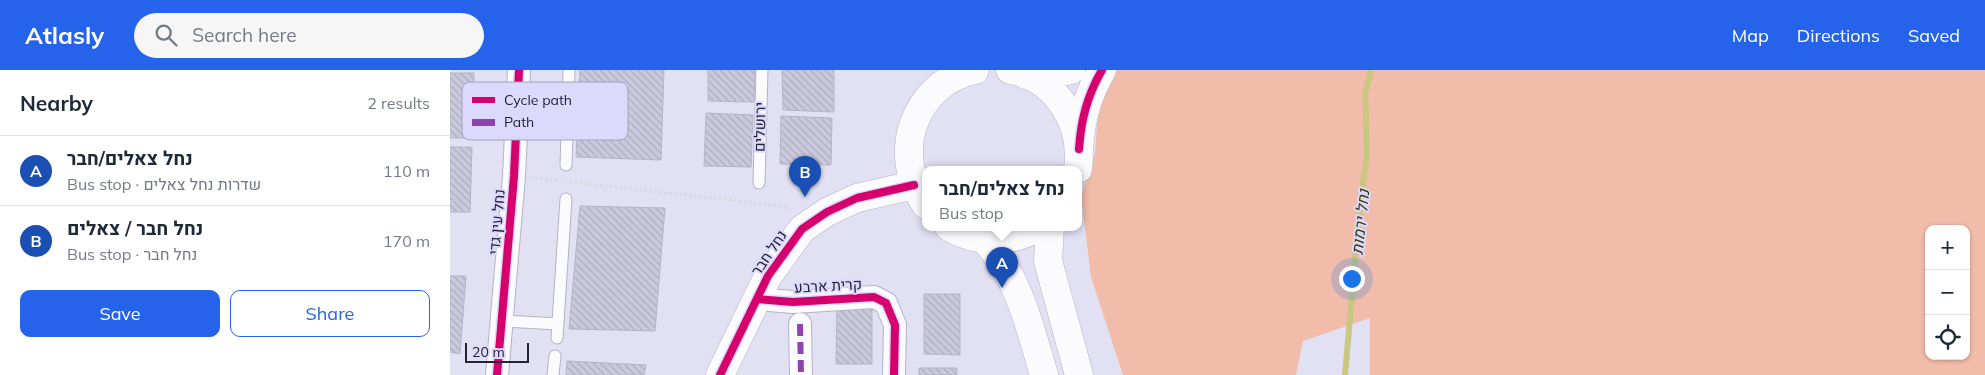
<!DOCTYPE html>
<meta charset="utf-8">
<style>
:root{--surface:#fff;--page:#f6f6f7;--text:#1f2937;--muted:#747a83;--line:#e0e1e3;--accent:#2563eb}
body{margin:0;font-family:Mulish,Heebo,sans-serif;background:var(--page);color:var(--text)}
.controls{position:absolute;right:15px;bottom:15px;display:grid;overflow:hidden;border-radius:10px;box-shadow:0 1px 4px #0004}
.controls button{width:45px;height:45px;display:grid;place-items:center;padding:0;border:0;border-bottom:1px solid var(--line);background:var(--surface);color:var(--text);font:25px sans-serif}
.scale{position:absolute;left:15px;bottom:12px;width:64px;box-sizing:border-box;padding-left:5px;border:2px solid #252333;border-top:0;font-size:14px;line-height:18px;white-space:nowrap;color:#252333;-webkit-text-stroke:4px #dbd9fc;paint-order:stroke}
.you{position:absolute;left:901px;top:208px;width:18px;height:18px;margin:-12px;border:4px solid #fff;border-radius:50%;background:#1a73e8;box-shadow:0 0 0 8px #1a73e833}
.badge{display:grid;place-items:center;width:32px;height:32px;border-radius:50%;background:var(--accent);color:#fff;font-size:16px;font-weight:700}
.pin{position:absolute;translate:-50% -41px;filter:drop-shadow(0 1px 2px #0008)}
.pin::after{content:'';position:absolute;top:26px;width:18px;height:15px;background:inherit;clip-path:polygon(0 0,100% 0,50% 100%)}
.popup{position:absolute;left:472px;top:96px;width:160px;height:65px;box-sizing:border-box;display:grid;place-content:center;border-radius:10px;background:var(--surface);filter:drop-shadow(0 1px 4px #0005);font-size:16px;white-space:nowrap;color:var(--muted)}
.popup b{font-size:19px;color:var(--text)}
.popup::after{content:'';position:absolute;left:50%;top:100%;margin-left:-10px;border:10px solid transparent;border-top-color:var(--surface)}
.list{margin:0;padding:0;list-style:none}
h2{display:flex;justify-content:space-between;align-items:center;height:65px;margin:0;padding:0 20px;font-size:21px}
h2 small{font-size:16px;font-weight:400;color:var(--muted)}
.list li{display:grid;grid-template-columns:32px 1fr auto;gap:15px;align-items:center;box-sizing:border-box;height:70px;padding:0 20px;border-top:1px solid var(--line)}
.list b{display:block;font-size:19px;white-space:nowrap}
.list p{margin:0;font-size:16px;white-space:nowrap;color:var(--muted)}
.list em{font-size:16px;font-style:normal;color:var(--muted)}
.actions{display:flex;gap:10px;padding:15px 20px}
.actions a{flex:1;padding:11px 0;border:1px solid var(--accent);border-radius:10px;text-align:center;font-size:18px;color:var(--accent)}
.actions .main{background:var(--accent);color:#fff}
.icon{flex:none;width:28px;height:28px;fill:none;stroke:currentColor;stroke-width:2;stroke-linecap:round;stroke-linejoin:round}
.map{position:relative;flex:none;width:1535px;height:305px;overflow:hidden}
header{display:flex;align-items:center;gap:30px;box-sizing:border-box;height:70px;padding:0 25px;background:var(--accent);color:#fff}
header strong{font-size:24px}
nav{display:flex;gap:28px;margin-inline-start:auto;font-size:18px}
.search{width:350px;height:45px;background:var(--page);display:flex;align-items:center;gap:12px;box-sizing:border-box;padding:0 18px;border-radius:28px;color:var(--muted);font-size:19px}
main{display:flex}
aside{flex:1;background:var(--surface)}
.map>svg:first-child{display:block}
.green{fill:#f1bca9;fill-rule:evenodd}
.lines{fill:none;stroke-linecap:round;stroke-linejoin:round}
.stream{stroke:#c9c780;stroke-width:6}
.building{fill:url(#building-back-hatch);stroke:#b6b5c5}
.service-casing{stroke:#b4b3c4;stroke-width:13}
.minor-casing{stroke:#b4b3c4;stroke-width:24}
.tertiary-casing{stroke:#b4b3c4;stroke-width:29}
.secondary-casing{stroke:#b4b3c4;stroke-width:29}
.path{stroke:#d9d8de;stroke-width:3;stroke-dasharray:2.5 2.5;stroke-linecap:butt}
.service{stroke:#fbfafd;stroke-width:11}
.minor{stroke:#fbfafd;stroke-width:22}
.tertiary{stroke:#fbfafd;stroke-width:28}
.secondary{stroke:#fbfafd;stroke-width:28}
.quiet{stroke:#8e44ad;stroke-width:6;stroke-dasharray:12 6;stroke-linecap:butt}
.cycleway-casing{stroke:#dbd9fc;stroke-width:11}
.cycleway{stroke:#d6006c;stroke-width:8}
.labels{text-anchor:middle;stroke-width:4;stroke-linejoin:round;paint-order:stroke}
.street-label{font-size:15px;fill:#252333;stroke:#dbd9fc}
.water-label{font-size:16px;font-style:italic;fill:#363504;stroke:#dbd9fc}
.key{fill:#dbd9fc;stroke:#a4a2c0;stroke-width:1}
.key-label{font-size:14px;fill:#252333}
</style>
<header>
<strong>Atlasly</strong>
<div class="search"><svg class="icon" aria-label="search" viewBox="0 0 24 24"><circle cx="10" cy="10" r="6"/><path d="M15 15l6 6"/></svg>Search here</div>
<nav><a>Map</a><a>Directions</a><a>Saved</a></nav>
</header>
<main>
<aside>
<h2>Nearby<small>2 results</small></h2>
<ul class="list">
<li><span class="badge" style="background:#1a4fb4">A</span><div><b>נחל צאלים/חבר</b><p>Bus stop · שדרות נחל צאלים</p></div><em>110 m</em></li>
<li><span class="badge" style="background:#1a4fb4">B</span><div><b>נחל חבר / צאלים</b><p>Bus stop · נחל חבר</p></div><em>170 m</em></li>
</ul>
<div class="actions"><a class="main">Save</a><a>Share</a></div>
</aside>
<div class="map">
<svg width="1535" height="305" viewBox="0 0 1535 305">
<defs>
<pattern id="building-back-hatch" width="6" height="6" patternUnits="userSpaceOnUse" patternTransform="scale(1.25)"><rect width="6" height="6" fill="#cbcadd"/><path d="M-1 5l2 2M0 0l6 6M5-1l2 2" fill="none" stroke="#aeadbe"/></pattern>
</defs>
<rect width="100%" height="100%" fill="#e2e1f4"/>
<path class="green" d="M659,0H1535V305H920V248L853,271L846,305H673L641,207L631,126L645,83L650,14ZM1479,159H1516V286H1479Z"/>
<g class="lines">
<path class="stream" d="M895,305L910,135L917,84L915,23L921,0"/>
</g>
<path class="building" d="M130,0H214L211,90L126,87Z
M258,0H305L304,32L258,31Z
M332,0H384V42L333,40Z
M0,3H24L22,68H0Z
M256,43L303,45L301,97L254,96Z
M331,46L382,48L381,95L330,94Z
M0,77H22L20,142H0Z
M130,136L215,138L205,261L119,259Z
M0,206H16L10,284L0,282Z
M474,224H510V285L474,284Z
M387,234H422V294H386Z
M117,291L196,295L194,305H116Z
M469,298H507V305H469Z"/>
<g class="lines">
<defs>
<path id="service" d="M116,95L119,0
M309,113L312,0
M53,251L108,254
M107,268L116,129
M103,305L105,286"/>
<path id="minor" d="M307,229L343,232L424,227L436,233L445,255L444,305
M350,254L351,305
M47,305L64,106L69,0"/>
<path id="tertiary" d="M576,5H597L621,0
M629,79C631,50 637,26 652,0
M270,305L318,206L352,159L377,142L407,128L464,115"/>
<path id="secondary" d="M560,0C607,8 634,54 628,99
M476,135C440,85 463,13 525,0
M499,157C527,173 560,174 588,157
M600,157L598,191L629,305
M534,169C569,207 580,257 594,305"/>
</defs>
<use href="#service" class="service-casing"/>
<use href="#minor" class="minor-casing"/>
<use href="#tertiary" class="tertiary-casing"/>
<use href="#secondary" class="secondary-casing"/>
<path class="path" d="M85,108L111,111
M120,112L307,133L336,137L338,140"/>
<use href="#service" class="service"/>
<use href="#minor" class="minor"/>
<use href="#tertiary" class="tertiary"/>
<use href="#secondary" class="secondary"/>
<path class="quiet" d="M350,254L351,305"/>
<defs>
<path id="cycleway" d="M629,79C631,50 637,26 652,0
M307,229L343,232L424,227L436,233L445,255L444,305
M47,305L64,106L69,0
M270,305L318,206L352,159L377,142L407,128L464,115"/>
</defs>
<use href="#cycleway" class="cycleway-casing"/>
<use href="#cycleway" class="cycleway"/>
</g>
<g class="labels">
<g class="street-label">
<text transform="translate(310 57) rotate(-89)" y="5">ירושלים</text>
<text transform="translate(47 152) rotate(-85)" y="5">נחל עין גדי</text>
<text transform="translate(319 183) rotate(-56)" y="5">נחל חבר</text>
<text transform="translate(378 216) rotate(-3)" y="5">קרית ארבע</text>
</g>
<g class="water-label">
<text transform="translate(910 152) rotate(-84)" y="6">נחל ירמות</text>
</g>
</g>
<rect x="12" y="12" width="166" height="58" rx="8" class="key"/>
<rect x="22" y="27" width="23" height="6" fill="#d6006c"/>
<rect x="22" y="49" width="23" height="7" fill="#8e44ad"/>
<g class="key-label">
<text x="54" y="35">Cycle path</text>
<text x="54" y="57">Path</text>
</g>
</svg>
<div class="controls">
<button>+</button>
<button>−</button>
<button><svg class="icon" aria-label="locate" viewBox="0 0 24 24"><circle cx="12" cy="12" r="6"/><path d="M12 2v4M12 18v4M2 12h4M18 12h4"/></svg></button>
</div>
<div class="scale">20 m</div>
<div class="you"></div>
<div class="pin badge" style="left:552px;top:218px;background:#1a4fb4">A</div>
<div class="popup"><b>נחל צאלים/חבר</b>Bus stop</div>
<div class="pin badge" style="left:355px;top:127px;background:#1a4fb4">B</div>
</div>
</main>
